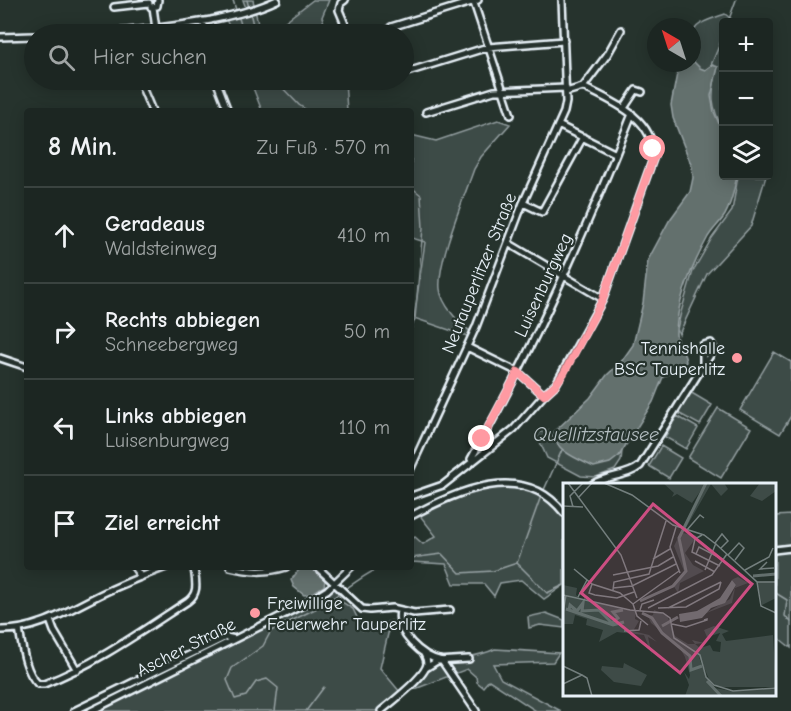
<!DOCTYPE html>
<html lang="de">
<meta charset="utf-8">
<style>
:root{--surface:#1c2622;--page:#252e2a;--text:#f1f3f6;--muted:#a0a5a5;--line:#3a4340}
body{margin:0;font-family:"Comic Neue",sans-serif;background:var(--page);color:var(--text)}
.controls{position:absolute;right:18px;top:18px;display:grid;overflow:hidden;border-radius:6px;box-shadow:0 3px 15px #0003}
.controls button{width:54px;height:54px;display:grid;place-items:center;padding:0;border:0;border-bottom:2px solid var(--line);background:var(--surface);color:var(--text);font:30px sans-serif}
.compass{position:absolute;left:647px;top:18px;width:54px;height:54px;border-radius:50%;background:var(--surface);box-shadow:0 3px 15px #0003;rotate:321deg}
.stop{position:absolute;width:18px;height:18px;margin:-14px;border:4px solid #ff9aa2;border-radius:50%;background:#fff}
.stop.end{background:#ff9aa2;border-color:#fff;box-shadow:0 2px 6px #0008}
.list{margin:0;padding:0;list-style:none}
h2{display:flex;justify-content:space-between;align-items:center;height:78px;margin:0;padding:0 24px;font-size:26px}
h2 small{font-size:20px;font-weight:400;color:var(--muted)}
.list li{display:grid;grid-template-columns:39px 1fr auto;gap:18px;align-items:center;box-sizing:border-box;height:96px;padding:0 24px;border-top:2px solid var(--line)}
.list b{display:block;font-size:22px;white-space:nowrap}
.list p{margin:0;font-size:20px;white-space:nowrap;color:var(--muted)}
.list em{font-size:20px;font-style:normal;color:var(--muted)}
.icon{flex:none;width:33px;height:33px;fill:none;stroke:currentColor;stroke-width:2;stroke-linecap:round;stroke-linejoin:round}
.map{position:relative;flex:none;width:791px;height:711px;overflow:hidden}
.search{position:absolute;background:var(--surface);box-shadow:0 3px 15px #0003;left:24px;top:24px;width:390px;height:66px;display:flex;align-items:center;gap:15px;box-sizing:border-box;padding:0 21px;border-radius:33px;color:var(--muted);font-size:22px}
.panel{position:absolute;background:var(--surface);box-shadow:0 3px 15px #0003;left:24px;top:108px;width:390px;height:462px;border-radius:6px}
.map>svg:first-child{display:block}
.green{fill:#3e4b47;stroke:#939ea0;stroke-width:1.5}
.water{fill:#636f6d;stroke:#98a3a5;stroke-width:1.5}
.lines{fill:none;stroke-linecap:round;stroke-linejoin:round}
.stream{stroke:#98a3a5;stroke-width:1.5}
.minor-casing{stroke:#e8f1f8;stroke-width:10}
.minor{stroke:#26332d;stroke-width:5}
.route{stroke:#ff9aa2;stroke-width:8}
.poi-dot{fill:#ff9aa2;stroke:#26332d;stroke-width:2}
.labels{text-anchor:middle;stroke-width:4.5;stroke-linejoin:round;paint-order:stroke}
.street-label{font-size:18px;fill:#e8f1f8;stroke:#26332d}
.poi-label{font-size:18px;fill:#e8f1f8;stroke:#26332d;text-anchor:end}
.water-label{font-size:20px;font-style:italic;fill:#b3bdc0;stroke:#26332d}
.inset-river{fill:none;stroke:#636f6d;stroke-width:3}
.inset-road{fill:none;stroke:#747f7e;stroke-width:1.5}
.view{fill:#cc4e82;fill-opacity:0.15;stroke:#cc4e82;stroke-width:3}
.inset-edge{fill:none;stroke:#e8f1f8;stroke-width:3}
</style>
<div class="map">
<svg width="791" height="711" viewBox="0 0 791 711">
<rect width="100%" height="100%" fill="#26332d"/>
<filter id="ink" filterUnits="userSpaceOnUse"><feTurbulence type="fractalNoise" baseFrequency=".0167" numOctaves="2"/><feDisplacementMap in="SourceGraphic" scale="12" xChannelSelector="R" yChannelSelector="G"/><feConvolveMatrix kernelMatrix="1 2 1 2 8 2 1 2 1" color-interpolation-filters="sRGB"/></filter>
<g filter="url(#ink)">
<path class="green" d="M243,0H253L258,24L284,22L313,0H329L322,17L328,34H232L224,14L246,8Z
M725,14L735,22H724L723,131C711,105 710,95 718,67L712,65L705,70L700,69L692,60C692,24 691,26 725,14Z
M250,80H345L347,111H262Z
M498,120L510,124L481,157L474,169C464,198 437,261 440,289C441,303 460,326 472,332L470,337L414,318L425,242L412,238L411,135L436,141Z
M738,176H766L751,226L707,274L679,334L677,329L681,312L693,271L712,238L732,211Z
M774,352L791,362V416L780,434L740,410Z
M690,392L712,405L700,425L678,413Z
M718,408L751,428L721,478L688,458Z
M677,416L698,428L686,449L665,437Z
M549,430L553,438L619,456L622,451L621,461L615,470L596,477L581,476L547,458L536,433Z
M661,446L681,458L669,478L649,466Z
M485,484L530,486L564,510V585L544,599L521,580L500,583L494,596L484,584H454L446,564L411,562V540L415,537L423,544L436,536L418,513L460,491Z
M791,515V545L775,547V516Z
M791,551V648L774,634L775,553Z
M336,588L342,602L353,609L363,630L391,621L380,668L400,692C409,685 419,673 430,667C450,657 475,659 495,649L559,653L553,662L493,664L501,679L561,711H536L489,680L483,687L477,682L476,677L467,669L402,694L380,711H96L302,607Z
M546,613L564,620V628L540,625L529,628L528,617Z"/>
<path class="water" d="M692,60L700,68L705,70L712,65L718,67L711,96L714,112L723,133L724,176H737C734,189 732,203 725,215C720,223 713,229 708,237C692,266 677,300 676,333C676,348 685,349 686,362L676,370L663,377L653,402L619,456L610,463L594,467C580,460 553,451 554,432L590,398L607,375L621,362L633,345L643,303L648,260L669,221L690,192L693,178L692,167L673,118L671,105L679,63H692Z
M301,567H310L325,580L324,586L311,594L304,595L294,587L291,580Z"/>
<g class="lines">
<path class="stream" d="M233,0L236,10
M247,0L249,8
M250,12L255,34
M238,15L244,34
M728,22L736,0
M711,65L724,34
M275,80L299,105L308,111
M411,187L421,195L423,228L415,319L411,329
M543,492L562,450
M411,558L442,554L460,573L493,571L517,563L547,593L564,585
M517,563L541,496
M345,589C358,581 368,572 382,567
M774,592L787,600L785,616L791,622
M275,711L278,688L267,679L256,682L246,696L235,699L227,680L232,668L263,646L271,631L323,605L341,592
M306,711L324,687"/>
<defs>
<path id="minor" d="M345,0L341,3L339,10L349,34
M473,0L511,115
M114,7L149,3
M151,7L157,6L158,0
M153,7L156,29
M203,21L206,34
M68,34C116,33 163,29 211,20C233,15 256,10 277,0
M393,34L391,27L478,0
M0,37L34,36
M404,73L488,47L564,41
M139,80L152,111
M216,80L228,111
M375,80H381
M140,84L166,80
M583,87L607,55L621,30
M624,108L636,90L642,92
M426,112L494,91L566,88
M558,125L616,154
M523,203L542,212L583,137
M508,243L603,299
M467,347L518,372L544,395
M0,358L27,367
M471,459C534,349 585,233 632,114
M411,468L476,327L523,203L564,112L566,102L562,0
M593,484C607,475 627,477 640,466L714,349L711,343L703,345V365
M411,496L443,485L514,429L544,395L556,384L603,299L654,156C653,117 613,102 583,87L566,92
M411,516C458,491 523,460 564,513
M774,550L791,548
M134,567L141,577
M230,567C250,572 266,573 286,567
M317,567L362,609L370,610L392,608L414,613L450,610
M400,611C395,633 422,657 442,661L476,711
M50,620L54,631L77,670
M19,629C22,646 25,672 38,684H44C96,664 142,631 188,601C200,592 195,580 194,567
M0,630C41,631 74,606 110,590C128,582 147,574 166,567
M426,668L437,661L469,659
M74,711L226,637L235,639
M91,711L303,605L327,590L351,567
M381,711C392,702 425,677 427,664C427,659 426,658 424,654"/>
</defs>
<use href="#minor" class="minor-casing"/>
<use href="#minor" class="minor"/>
</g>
</g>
<g class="lines" filter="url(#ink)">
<path class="route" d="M482,439L518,372L544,395L556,384L564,373L603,299L654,156L653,149"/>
</g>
<g class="poi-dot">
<circle cx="737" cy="358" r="6"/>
<circle cx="255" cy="613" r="6"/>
</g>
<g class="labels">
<g class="street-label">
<text transform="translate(479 273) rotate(-68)" y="6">Neutauperlitzer Straße</text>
<text transform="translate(543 285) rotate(-65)" y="6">Luisenburgweg</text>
<text transform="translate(186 647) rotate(-27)" y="6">Ascher Straße</text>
</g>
<g class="poi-label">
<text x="725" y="354">Tennishalle<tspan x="725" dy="21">BSC Tauperlitz</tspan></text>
<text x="267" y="609" text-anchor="start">Freiwillige<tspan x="267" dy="21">Feuerwehr Tauperlitz</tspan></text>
</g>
<g class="water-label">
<text x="596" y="441">Quellitzstausee</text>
</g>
</g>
<g transform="translate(563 483)">
<rect width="213" height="213" fill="#26332d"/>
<path d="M100,0H161L165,6L158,13L148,1L120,50L134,53L122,70L130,82L141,88L117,100L115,110L110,102L121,88L111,63L141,3L129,20L114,11L109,14L111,10ZM197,0H213V8L199,18L187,13ZM175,94L185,100L172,105L169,120L141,131L167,116L173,102L169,97L166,100L170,96ZM213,98V115L199,122L194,99ZM0,102L14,105L13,112L18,116L73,128L72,136L76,138L70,148L86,152L94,159L85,154L89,172L81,152L54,149L36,159L40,147L23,142L24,136L12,132L10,141H0ZM91,127L104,132L112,153L125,161H132L129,157L141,160L132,161L137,165L147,162L150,168L157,169L158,159L153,158L157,150L144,154L141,147L151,143L166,148L159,151L163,158L210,152L213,204H155L146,196L135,171L143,194L151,205L169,208L213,205V213H122L126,202L121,189L126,196L127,192L122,174L115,162L88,140L85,133L90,132ZM61,180L84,192L78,203L51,199L38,187L39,183L60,185Z" fill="#3e4b47"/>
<path d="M169,97L173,102L162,120L148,125L139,135L117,139L116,131L134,128L157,115Z" fill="#636f6d"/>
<path class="inset-river" d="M190,93L213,91M77,118L110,103L123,88L116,55L143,0M3,126L6,127L7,122L14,128L20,120L19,128L36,127L49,140L55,135L50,129L60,127M6,127L50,142L61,139M79,130L89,135L99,150L127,173L128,187L139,183M99,143L115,134M144,198L158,213"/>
<path class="inset-road" d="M5,0L58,72L74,115M41,0L69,12L110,42L141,52L154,62L194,99L198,123L213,130M15,15L29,0M0,23L20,24M10,24L7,13L20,0M113,44L107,64L117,90M123,48L137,32L141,35M139,52L132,56L129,69L157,83M152,60L159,51L165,58L158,65M133,71L136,64L161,77M165,72L176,60L181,65L172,77M90,76L107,66M132,78L152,89M204,79L197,86L211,85M11,86L29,101L57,110L70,121M142,87L153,60M182,87L206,74L210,65M50,92L95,83L110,74M194,99H213M29,101L26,110L32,112L54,115L71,109M50,105L69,103L113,81M50,107L51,99L86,91L103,38M0,112L67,127L100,130L107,135L111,155L137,172L143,194L151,202L170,208L213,205M15,114L24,97M70,121L116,88M70,121L74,133L85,142M85,125L149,92L164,71M95,125L123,124L156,106L158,99M105,125L158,99M77,127L79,121L91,117M0,131L3,112M109,141L123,144L144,137V136L141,137M61,148L76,147L78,138M0,183L19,192L0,201M19,192L24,195L29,213"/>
<path class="view" d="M90,21L189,101L117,190L18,110Z"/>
<rect width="213" height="213" class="inset-edge"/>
</g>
</svg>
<div class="controls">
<button>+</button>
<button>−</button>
<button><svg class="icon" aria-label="layers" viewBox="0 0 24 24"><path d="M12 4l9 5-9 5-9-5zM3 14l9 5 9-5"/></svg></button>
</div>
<svg class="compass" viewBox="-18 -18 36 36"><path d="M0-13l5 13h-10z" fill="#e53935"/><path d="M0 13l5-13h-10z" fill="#a0a5a5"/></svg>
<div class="stop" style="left:653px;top:149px"></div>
<div class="stop end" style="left:482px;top:439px"></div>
<div class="search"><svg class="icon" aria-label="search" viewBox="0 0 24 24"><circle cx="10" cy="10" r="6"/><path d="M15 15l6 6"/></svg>Hier suchen</div>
<section class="panel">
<h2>8 Min.<small>Zu Fuß · 570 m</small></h2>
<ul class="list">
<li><svg class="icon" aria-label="ahead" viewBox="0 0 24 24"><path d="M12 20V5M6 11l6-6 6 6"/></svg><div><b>Geradeaus</b><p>Waldsteinweg</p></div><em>410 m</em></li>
<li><svg class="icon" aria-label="right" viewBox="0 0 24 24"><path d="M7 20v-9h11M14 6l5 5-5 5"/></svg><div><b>Rechts abbiegen</b><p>Schneebergweg</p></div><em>50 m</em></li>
<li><svg class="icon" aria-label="left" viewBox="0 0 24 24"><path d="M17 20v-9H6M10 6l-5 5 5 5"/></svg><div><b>Links abbiegen</b><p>Luisenburgweg</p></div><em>110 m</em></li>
<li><svg class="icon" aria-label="arrive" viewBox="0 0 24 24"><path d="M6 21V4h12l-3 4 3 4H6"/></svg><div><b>Ziel erreicht</b></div></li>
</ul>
</section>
</div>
